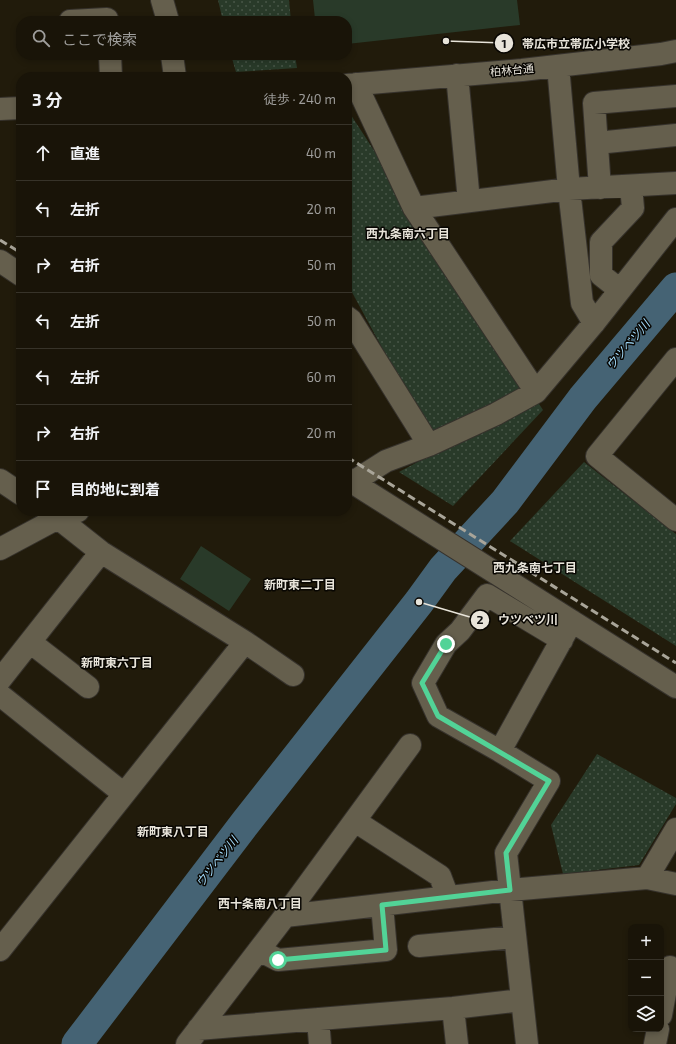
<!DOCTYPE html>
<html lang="ja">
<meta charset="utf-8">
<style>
:root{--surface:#191408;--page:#221d12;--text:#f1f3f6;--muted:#9f9e9c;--line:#373329}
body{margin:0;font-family:"Exo 2","Noto Sans JP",sans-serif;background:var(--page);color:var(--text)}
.controls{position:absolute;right:12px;bottom:12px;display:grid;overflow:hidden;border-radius:8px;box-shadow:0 2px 6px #0003}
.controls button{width:36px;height:36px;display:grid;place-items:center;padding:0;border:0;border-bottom:1px solid var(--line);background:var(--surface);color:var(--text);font:20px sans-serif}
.stop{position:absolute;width:12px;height:12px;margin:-9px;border:3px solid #52d397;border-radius:50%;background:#fff}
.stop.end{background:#52d397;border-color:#fff;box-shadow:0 1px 4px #0008}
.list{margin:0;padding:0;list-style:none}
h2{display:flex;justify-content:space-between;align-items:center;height:52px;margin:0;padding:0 16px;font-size:17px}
h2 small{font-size:13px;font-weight:400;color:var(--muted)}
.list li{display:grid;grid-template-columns:26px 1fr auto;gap:12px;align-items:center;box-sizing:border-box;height:56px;padding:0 16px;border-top:1px solid var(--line)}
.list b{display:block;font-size:15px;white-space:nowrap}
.list em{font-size:13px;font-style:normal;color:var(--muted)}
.icon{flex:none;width:22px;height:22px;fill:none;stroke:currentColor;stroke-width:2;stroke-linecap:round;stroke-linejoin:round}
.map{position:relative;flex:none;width:676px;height:1044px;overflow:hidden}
.search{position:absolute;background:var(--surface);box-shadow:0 2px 6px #0003;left:16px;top:16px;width:336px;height:44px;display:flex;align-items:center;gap:10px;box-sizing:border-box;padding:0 14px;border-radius:16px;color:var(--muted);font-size:15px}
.panel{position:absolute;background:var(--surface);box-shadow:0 2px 6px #0003;left:16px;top:72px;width:336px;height:444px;border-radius:16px}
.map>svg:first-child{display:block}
.green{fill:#293a29}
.park{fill:url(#park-dots)}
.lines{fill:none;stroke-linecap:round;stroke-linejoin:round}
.river{stroke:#456374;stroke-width:31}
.minor-casing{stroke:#36322c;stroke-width:24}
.minor{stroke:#655f4d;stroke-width:22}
.rail{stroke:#a9a599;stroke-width:3;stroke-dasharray:8 4;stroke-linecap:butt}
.route{stroke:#52d397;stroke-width:5}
.labels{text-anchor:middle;stroke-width:3;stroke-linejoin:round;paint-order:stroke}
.street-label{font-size:11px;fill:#e8e4da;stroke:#080602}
.neighbourhood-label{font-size:12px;font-weight:bold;fill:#e8e4da;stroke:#080602}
.water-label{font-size:12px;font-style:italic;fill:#a4deff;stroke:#080602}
.leader{fill:none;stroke:#e8e4da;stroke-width:1.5}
.callout-dot{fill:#e8e4da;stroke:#080602;stroke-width:1.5}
.mark-label{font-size:12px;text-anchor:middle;font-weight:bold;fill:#111}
.callout-label{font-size:12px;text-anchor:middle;font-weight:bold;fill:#e8e4da;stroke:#080602;stroke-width:3;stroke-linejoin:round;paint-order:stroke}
</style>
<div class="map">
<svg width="676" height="1044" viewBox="0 0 676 1044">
<defs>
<pattern id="park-dots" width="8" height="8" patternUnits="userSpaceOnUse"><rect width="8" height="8" fill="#293a29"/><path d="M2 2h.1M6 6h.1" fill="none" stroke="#485647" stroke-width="1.8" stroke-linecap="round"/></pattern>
</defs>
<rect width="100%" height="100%" fill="#211b0b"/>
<path class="green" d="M313,0H517L520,25L347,44V21H318L315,19Z
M201,546L251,579L229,611L180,579Z"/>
<path class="park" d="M218,0H289L291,21H223Z
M231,55H295L297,68L236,72Z
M347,109L543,410L453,506L399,472L438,451L347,283Z
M584,462L676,534V646L510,541Z
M597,754L676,798V804L639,865L563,874L551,825Z"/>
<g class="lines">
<path class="river" d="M77,1044L246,822L419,602L443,569L505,502L583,398L676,288"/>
<defs>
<path id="minor" d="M162,0L168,21
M70,21L107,19V21
M110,55L111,77
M172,55L175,77
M558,66L569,189L582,303L594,323
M457,75L469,201
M356,84L414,208L536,392
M347,85L522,70L661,54L676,51
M0,109L21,108
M597,143L676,135
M600,188L594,103L676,96
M414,208L569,189L676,183
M0,261L21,275
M620,290L601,275V242L633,208L631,186
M347,317L351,320L429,445
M676,359L597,456L676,520
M347,479L676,687
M0,480L21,494
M353,482L386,461L429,445L496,414L536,392L594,323L676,219
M47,511L58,518L101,552L245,642L293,675
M0,549L58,518L78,511
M562,640L487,595L460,631L446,644L423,683L438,716L500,751L572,621
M30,642L88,687
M0,680L101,552
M0,695L124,794
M500,751L549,781L506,853L527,1044
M355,821L440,876L448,897
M647,878L676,829
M285,916L410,745
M419,946L515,937
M0,950L245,642
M259,950L278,960L386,950L382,905
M453,1008L457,1044
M661,1015L670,967
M318,1019L320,1044
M198,1029L453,1008L522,1000
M187,1044L285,916L510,890L647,878L676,884
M655,1044L658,1029"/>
</defs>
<use href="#minor" class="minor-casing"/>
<use href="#minor" class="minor"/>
<path class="rail" d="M0,240L21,253
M347,457L676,663"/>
</g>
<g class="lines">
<path class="route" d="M278,960L386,950L382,905L510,890L506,853L549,781L438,716L422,683L446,644"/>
</g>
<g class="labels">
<g class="street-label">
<text transform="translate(512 70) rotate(-5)" y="4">柏林台通</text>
</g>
<g class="neighbourhood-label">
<text x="408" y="238">西九条南六丁目</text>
<text x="535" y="572">西九条南七丁目</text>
<text x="300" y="589">新町東二丁目</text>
<text x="117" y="667">新町東六丁目</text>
<text x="173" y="836">新町東八丁目</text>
<text x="260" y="908">西十条南八丁目</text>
</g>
<g class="water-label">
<text transform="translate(628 345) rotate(-50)" y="4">ウツベツ川</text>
<text transform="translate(217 862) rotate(-52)" y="4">ウツベツ川</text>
</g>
</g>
<path class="leader" d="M446 41L504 43M419 602L480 620"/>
<g class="callout-dot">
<circle cx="446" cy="41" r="4"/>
<circle cx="419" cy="602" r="4"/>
<circle cx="504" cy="43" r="10"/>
<circle cx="480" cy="620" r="10"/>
</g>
<g class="mark-label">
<text x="504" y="48">1</text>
<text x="480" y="624">2</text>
</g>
<g class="callout-label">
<text x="576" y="48">帯広市立帯広小学校</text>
<text x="528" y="624">ウツベツ川</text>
</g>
</svg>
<div class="controls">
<button>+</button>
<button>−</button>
<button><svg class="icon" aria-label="layers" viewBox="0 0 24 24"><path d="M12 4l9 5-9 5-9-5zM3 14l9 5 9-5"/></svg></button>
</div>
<div class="stop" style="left:278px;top:960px"></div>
<div class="stop end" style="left:446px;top:644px"></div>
<div class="search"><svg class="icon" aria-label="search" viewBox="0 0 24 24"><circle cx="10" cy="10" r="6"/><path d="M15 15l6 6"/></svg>ここで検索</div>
<section class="panel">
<h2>3 分<small>徒歩 · 240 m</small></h2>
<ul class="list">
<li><svg class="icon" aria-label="ahead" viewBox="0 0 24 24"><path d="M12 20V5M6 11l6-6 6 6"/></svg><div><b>直進</b></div><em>40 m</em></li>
<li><svg class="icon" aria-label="left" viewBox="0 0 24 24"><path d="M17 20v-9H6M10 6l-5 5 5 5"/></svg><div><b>左折</b></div><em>20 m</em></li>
<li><svg class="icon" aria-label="right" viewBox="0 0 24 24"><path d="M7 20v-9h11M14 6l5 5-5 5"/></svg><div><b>右折</b></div><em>50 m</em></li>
<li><svg class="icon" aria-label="left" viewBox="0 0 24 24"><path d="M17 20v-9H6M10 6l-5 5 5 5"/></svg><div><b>左折</b></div><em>50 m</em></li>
<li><svg class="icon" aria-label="left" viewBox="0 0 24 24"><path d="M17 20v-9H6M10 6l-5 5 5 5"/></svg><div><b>左折</b></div><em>60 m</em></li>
<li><svg class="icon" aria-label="right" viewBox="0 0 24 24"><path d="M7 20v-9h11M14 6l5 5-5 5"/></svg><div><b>右折</b></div><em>20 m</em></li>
<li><svg class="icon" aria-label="arrive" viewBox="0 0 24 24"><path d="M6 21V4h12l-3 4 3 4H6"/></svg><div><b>目的地に到着</b></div></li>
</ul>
</section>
</div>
